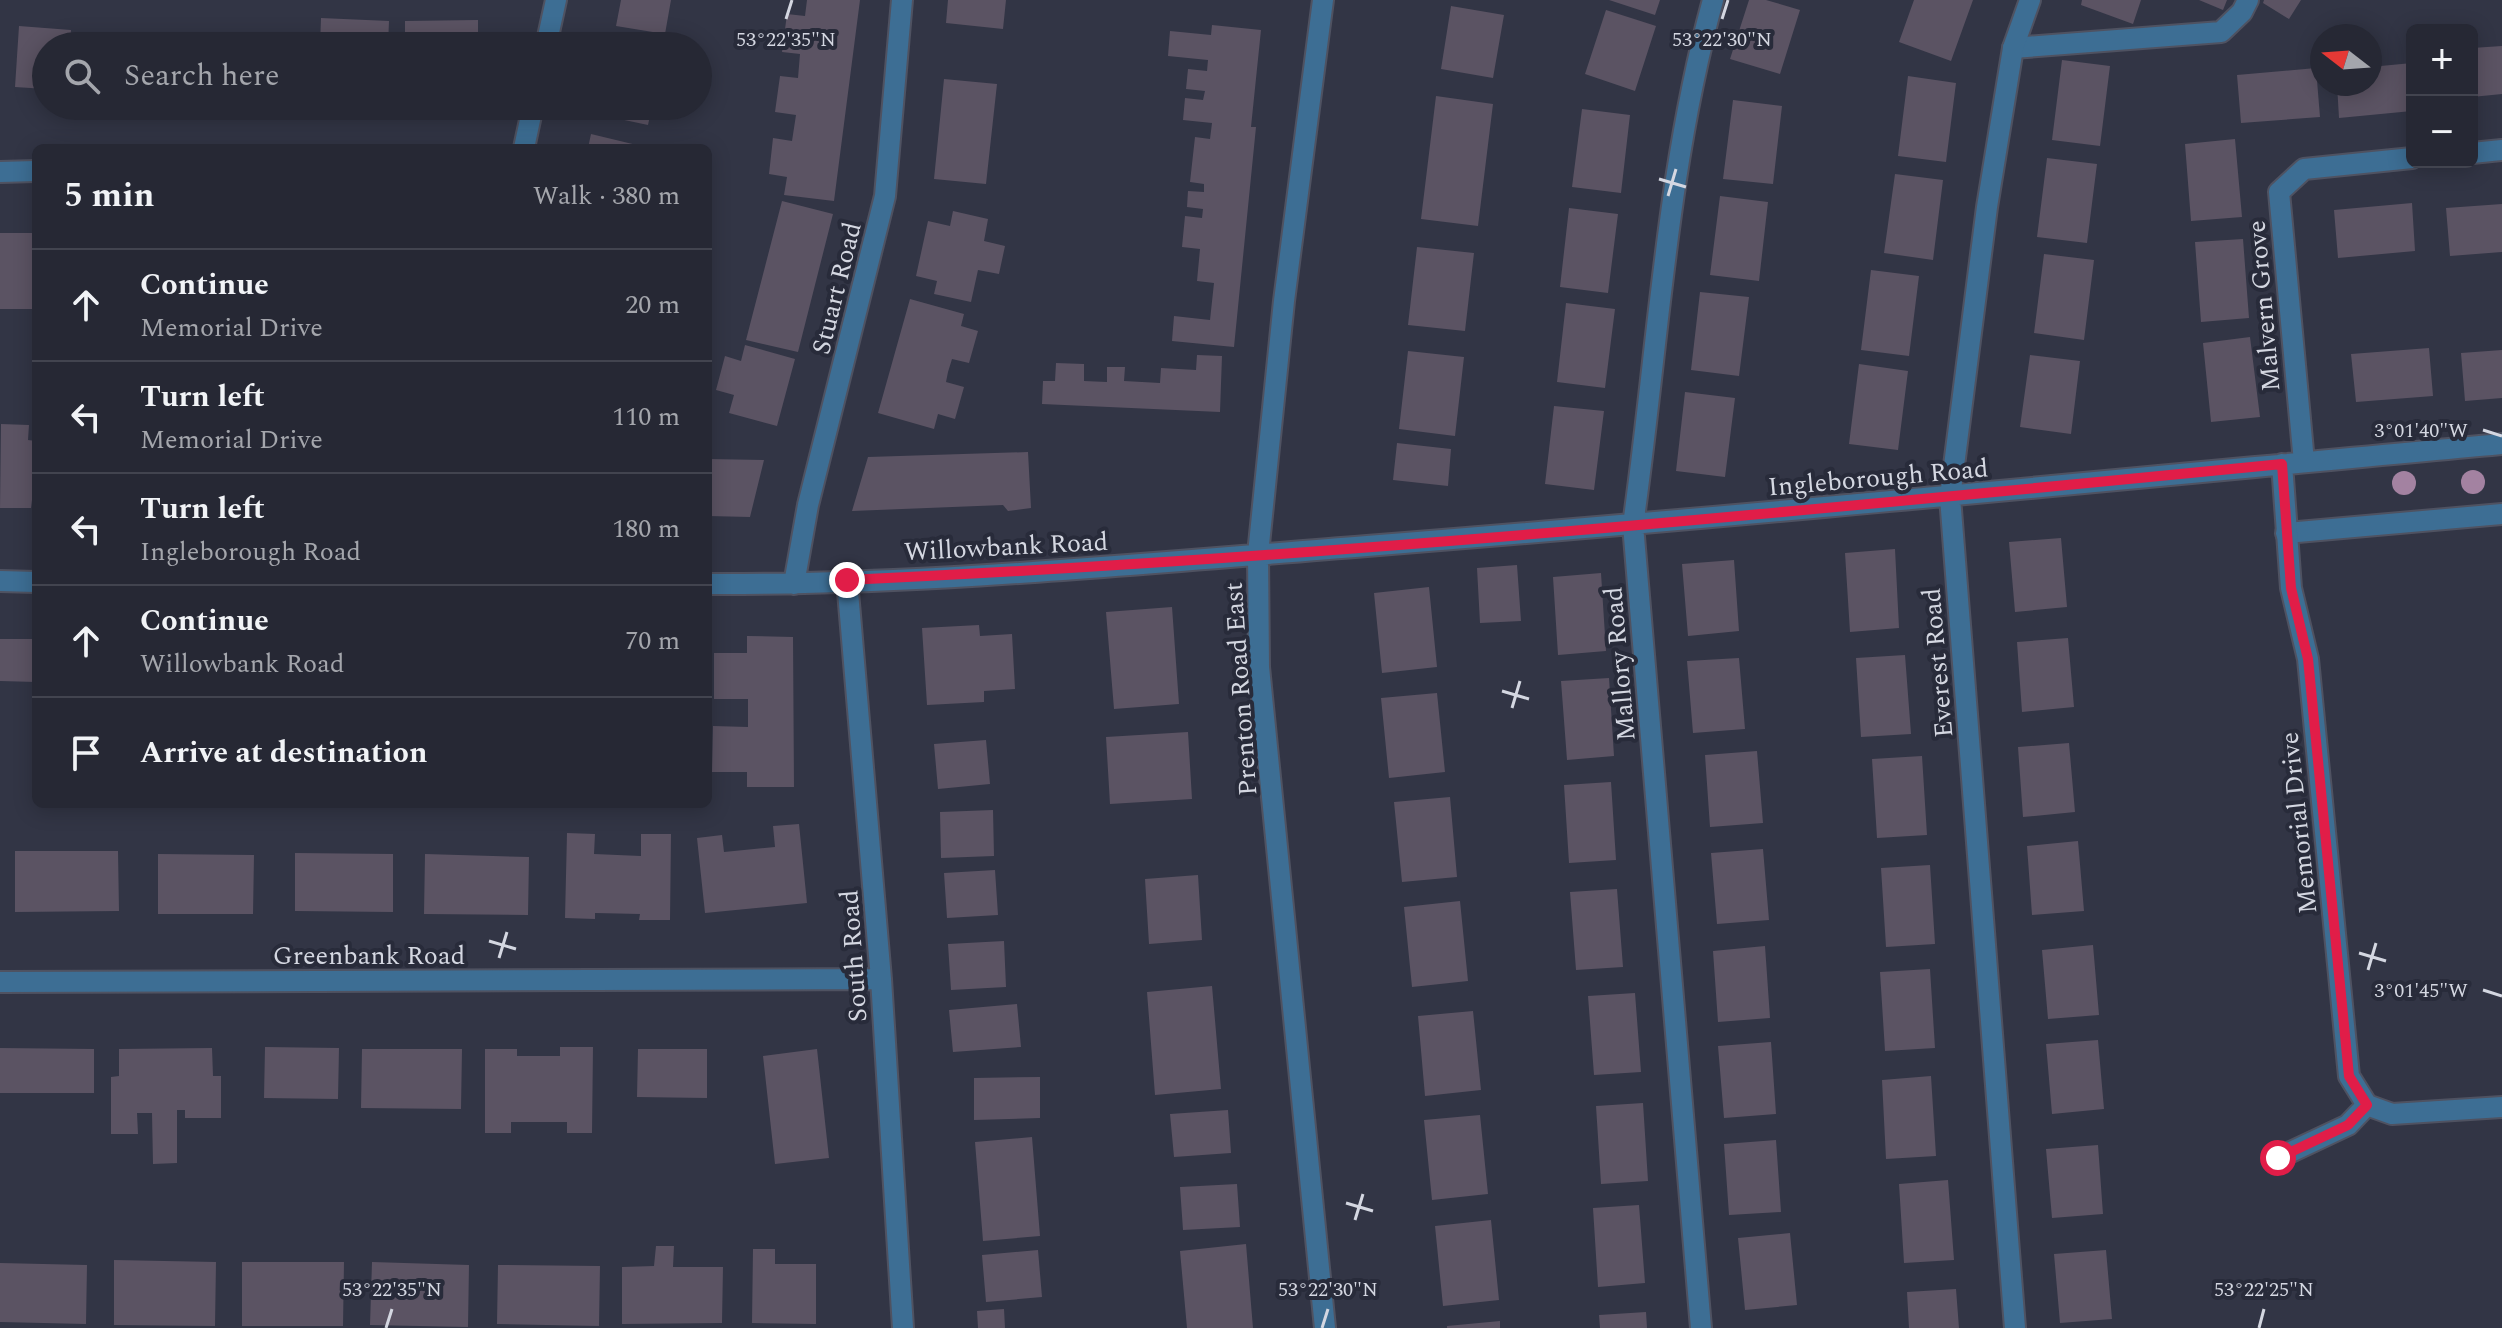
<!DOCTYPE html>
<meta charset="utf-8">
<style>
:root{--surface:#262834;--page:#323440;--text:#f1f3f6;--muted:#a4a6ac;--line:#42444f}
body{margin:0;font-family:Spectral,serif;background:var(--page);color:var(--text)}
.controls{position:absolute;right:24px;top:24px;display:grid;overflow:hidden;border-radius:12px;box-shadow:0 4px 20px #0003}
.controls button{width:72px;height:72px;display:grid;place-items:center;padding:0;border:0;border-bottom:2px solid var(--line);background:var(--surface);color:var(--text);font:40px sans-serif}
.compass{position:absolute;left:2310px;top:24px;width:72px;height:72px;border-radius:50%;background:var(--surface);box-shadow:0 4px 20px #0003;rotate:287deg}
.stop{position:absolute;width:24px;height:24px;margin:-18px;border:6px solid #e11d48;border-radius:50%;background:#fff}
.stop.end{background:#e11d48;border-color:#fff;box-shadow:0 2px 8px #0008}
.list{margin:0;padding:0;list-style:none}
h2{display:flex;justify-content:space-between;align-items:center;height:104px;margin:0;padding:0 32px;font-size:34px}
h2 small{font-size:26px;font-weight:400;color:var(--muted)}
.list li{display:grid;grid-template-columns:52px 1fr auto;gap:24px;align-items:center;box-sizing:border-box;height:112px;padding:0 32px;border-top:2px solid var(--line)}
.list b{display:block;font-size:30px;white-space:nowrap}
.list p{margin:0;font-size:26px;white-space:nowrap;color:var(--muted)}
.list em{font-size:26px;font-style:normal;color:var(--muted)}
.icon{flex:none;width:44px;height:44px;fill:none;stroke:currentColor;stroke-width:2;stroke-linecap:round;stroke-linejoin:round}
.map{position:relative;flex:none;width:2502px;height:1328px;overflow:hidden}
.search{position:absolute;background:var(--surface);box-shadow:0 4px 20px #0003;left:32px;top:32px;width:680px;height:88px;display:flex;align-items:center;gap:20px;box-sizing:border-box;padding:0 28px;border-radius:44px;color:var(--muted);font-size:30px}
.panel{position:absolute;background:var(--surface);box-shadow:0 4px 20px #0003;left:32px;top:144px;width:680px;height:664px;border-radius:12px}
.map>svg:first-child{display:block}
.building{fill:#5b5363}
.lines{fill:none;stroke-linecap:round;stroke-linejoin:round}
.service-casing{stroke:#4f5261;stroke-width:24}
.minor-casing{stroke:#4f5261;stroke-width:24}
.service{stroke:#3d6e94;stroke-width:20}
.minor{stroke:#3d6e94;stroke-width:20}
.tree{fill:#a382a1}
.route{stroke:#e11d48;stroke-width:10}
.ticks{fill:none;stroke:#d4d7e1;stroke-width:3}
.labels{text-anchor:middle;stroke-width:8;stroke-linejoin:round;paint-order:stroke}
.street-label{font-size:26px;fill:#d4d7e1;stroke:#282b3a}
.ticks-label{font-size:20px;text-anchor:middle;fill:#d4d7e1;stroke:#282b3a;stroke-width:8;stroke-linejoin:round;paint-order:stroke}
</style>
<div class="map">
<svg width="2502" height="1328" viewBox="0 0 2502 1328">
<rect width="100%" height="100%" fill="#323545"/>
<path class="building" d="M621,0H671L665,34L616,26Z
M807,0H860L834,201L784,195L787,177L769,174L773,138L792,141L796,115L775,112L780,76L798,78L800,54L782,52L787,14L805,16Z
M948,0H1006L1003,29L946,23Z
M1609,0H1660L1655,15Z
M1749,0H1766L1800,10L1780,74L1730,59Z
M1914,0H1973L1951,61L1899,42Z
M2082,0H2141L2133,24L2081,5Z
M2199,0H2227L2223,10Z
M2264,0H2301L2289,19L2263,3Z
M1451,6L1504,15L1493,78L1441,69Z
M1606,10L1656,26L1635,91L1585,74Z
M321,18L389,21L388,46H320Z
M478,20V46H405V21Z
M1212,25L1261,30L1251,127H1256L1234,347L1172,341L1174,316L1210,320L1214,283L1197,281L1200,249L1182,247L1185,216L1202,218L1203,209L1187,207L1188,191L1204,192V184L1190,182L1195,137L1210,139L1212,123L1183,120L1185,98L1203,100L1205,91L1186,89L1188,69L1207,71L1208,60L1168,56L1170,31L1211,35Z
M19,26L71,30L70,46H46V89L15,87Z
M260,35V46H158V36Z
M2502,46V94L2472,97V48Z
M2062,60L2110,66L2100,146L2052,140Z
M2412,63V111L2339,118L2337,84H2370V67Z
M2316,68L2320,117L2241,123L2237,75Z
M1908,76L1956,83L1946,162L1898,156Z
M944,79L997,84L986,184L934,179Z
M1436,96L1493,104L1478,226L1421,219Z
M1733,100L1782,106L1773,184L1723,179Z
M598,106H652L648,125L596,114Z
M1582,109L1630,115L1621,193L1572,187Z
M591,134L645,147V148H588Z
M2235,139L2242,217L2191,221L2185,144Z
M2047,158L2097,164L2087,243L2037,237Z
M1895,174L1943,180L1933,260L1884,253Z
M1720,196L1768,202L1759,281L1710,275Z
M782,201L833,214L798,352L746,340Z
M2412,203L2415,251L2338,258L2334,210Z
M2502,204V252L2450,256L2446,208Z
M1569,208L1618,214L1608,293L1560,287Z
M953,211L988,219L984,241L1005,246L999,274L978,270L971,302L934,294L937,281L916,276L928,221L950,226Z
M0,233H36V309H0Z
M2243,239L2249,318L2201,322L2195,242Z
M1417,247L1474,253L1465,331L1408,325Z
M2044,254L2094,260L2084,340L2034,333Z
M1871,270L1919,276L1909,356L1861,350Z
M1700,292L1749,297L1739,376L1691,370Z
M910,299L964,314L961,326L978,331L969,363L952,359L948,372L946,382L964,387L955,419L938,414L934,429L878,413Z
M1566,303L1615,309L1605,388L1557,382Z
M2250,337L2260,417L2211,422L2203,343Z
M745,345L795,359L777,426L729,413L734,395L716,390L725,356L741,361Z
M2429,348L2433,396L2356,402L2351,354Z
M2502,350V398L2465,401L2461,353Z
M1408,351L1464,357L1455,436L1399,429Z
M1197,355L1222,356L1220,412L1042,404L1043,381H1055L1056,363L1084,364V381L1107,382V367H1125L1124,381L1160,383L1161,368L1196,370Z
M2030,355L2080,361L2071,434L2020,427Z
M1859,364L1908,371L1898,450L1849,444Z
M1685,392L1735,398L1725,477L1676,471Z
M1554,406L1604,411L1594,490L1545,484Z
M1,424L29,425L28,440L36,441V500H32L31,508H0Z
M1397,443L1451,449L1448,486L1393,480Z
M1028,452L1031,508L1008,511L1003,505L852,511L868,457Z
M708,459L764,460L750,517L708,516Z
M2061,538L2067,607L2015,612L2009,542Z
M1895,549L1899,628L1850,632L1845,553Z
M1734,560L1739,631L1688,636L1682,564Z
M1517,565L1521,621L1480,623L1477,568Z
M1601,573L1606,651L1558,655L1553,577Z
M1429,587L1437,667L1382,673L1374,593Z
M1172,607L1179,704L1114,709L1106,612Z
M979,625L980,636L1012,634L1015,689L984,691V702L927,705L922,628Z
M747,636L793,637L794,787H747V772H712L713,726L748,727V699H714V653H747Z
M2068,638L2074,707L2022,712L2017,642Z
M0,639H36V682L0,681Z
M1905,655L1911,734L1861,737L1856,658Z
M1739,658L1745,729L1693,733L1687,661Z
M1609,678L1614,756L1567,760L1561,681Z
M1437,693L1445,772L1389,778L1381,698Z
M1188,732L1192,799L1110,804L1106,737Z
M986,740L990,784L938,789L934,744Z
M2069,743L2075,812L2023,817L2018,747Z
M1757,751L1763,823L1710,827L1705,755Z
M1922,756L1927,835L1877,838L1872,759Z
M1611,782L1616,860L1569,863L1564,785Z
M1450,797L1457,877L1402,882L1394,802Z
M993,810L994,856L941,858L940,812Z
M799,824L807,903L705,913L697,838L722,835L724,852L775,847L773,826Z
M567,833L595,834L594,854L641,856V834H671L670,920H639L640,914L595,913V919L565,918Z
M2078,841L2084,911L2032,915L2027,846Z
M1763,849L1769,920L1717,924L1711,853Z
M15,851H118L119,911L15,912Z
M295,853L393,854V912L295,911Z
M158,854L254,855L253,914H158Z
M425,854L529,857L528,915L424,914Z
M1930,865L1935,944L1886,947L1881,868Z
M995,870L998,915L947,918L944,873Z
M1198,875L1202,940L1149,944L1145,879Z
M1617,889L1623,967L1576,970L1570,892Z
M1460,901L1468,981L1412,987L1404,907Z
M1004,941L1006,987L951,990L948,944Z
M2093,945L2099,1015L2048,1019L2042,950Z
M1765,946L1770,1018L1718,1022L1713,951Z
M1930,969L1935,1048L1885,1051L1880,972Z
M1212,986L1221,1089L1155,1095L1147,992Z
M1635,993L1641,1072L1594,1075L1588,996Z
M1017,1004L1021,1047L953,1052L949,1010Z
M1473,1011L1481,1090L1425,1096L1418,1016Z
M2098,1040L2104,1109L2052,1114L2046,1044Z
M1771,1042L1776,1114L1724,1118L1718,1046Z
M265,1047L339,1048L338,1099L264,1098Z
M560,1047H593L592,1133H567V1122H511V1133H485V1049H517V1056H560Z
M0,1048L94,1049V1093H0Z
M212,1048L213,1076H221V1118H185V1110H177V1163L153,1164L152,1113H137L138,1134H111V1077L119,1076V1049Z
M362,1049H462L461,1109L361,1108Z
M638,1049H707V1098L637,1097Z
M817,1049L829,1158L775,1164L763,1056Z
M1931,1076L1936,1156L1886,1159L1882,1080Z
M1040,1077V1118L974,1120V1078Z
M1643,1103L1648,1181L1601,1184L1596,1106Z
M1228,1110L1231,1153L1174,1157L1170,1114Z
M1480,1115L1488,1194L1432,1200L1424,1120Z
M1032,1137L1040,1236L983,1241L975,1142Z
M1776,1140L1781,1212L1729,1215L1724,1144Z
M2098,1145L2103,1214L2052,1218L2046,1149Z
M1948,1180L1954,1260L1904,1263L1899,1184Z
M1237,1184L1240,1227L1183,1230L1180,1187Z
M1639,1205L1645,1283L1598,1287L1593,1208Z
M1491,1220L1499,1300L1443,1306L1435,1226Z
M1790,1233L1797,1305L1745,1310L1738,1238Z
M1246,1244L1253,1328H1187L1180,1251Z
M656,1246H674L673,1267H723L722,1323L622,1324V1267L654,1266Z
M753,1249H775V1264H816V1324L752,1323Z
M1038,1250L1042,1297L986,1302L982,1255Z
M2106,1250L2112,1319L2060,1323L2054,1254Z
M114,1260L216,1262L215,1326L114,1325Z
M242,1262H344L343,1326H242Z
M372,1262L469,1265L468,1327L370,1325Z
M0,1263L87,1265L86,1324L0,1322Z
M498,1265L600,1266L599,1326L497,1324Z
M1956,1289L1959,1328H1909L1907,1292Z
M1004,1309L1005,1328H978L977,1311Z
M1646,1312L1647,1328H1600L1599,1315Z
M1500,1321V1328H1447V1326Z"/>
<g class="lines">
<defs>
<path id="service" d="M2013,48L2221,32L2242,12L2248,0
M2286,533L2502,514
M2278,1158L2348,1125L2367,1105"/>
<path id="minor" d="M1323,0L1284,301L1258,554L1259,667L1325,1328
M546,46L556,0
M524,148L533,106
M2472,153L2502,150
M0,172L36,171
M2304,462L2279,192L2304,169L2412,158
M2282,464L2291,588L2308,659L2349,1076L2367,1105L2392,1114L2502,1107
M847,580L881,979L903,1328
M0,581L36,582
M708,584C928,585 1148,563 1367,546C1746,516 2124,479 2502,444
M794,584L808,505L885,196L902,0
M0,982L881,979
M1701,1328L1633,525C1658,350 1666,171 1713,0
M2015,1328L1950,497L1987,207L2013,48L2030,0"/>
</defs>
<use href="#service" class="service-casing"/>
<use href="#minor" class="minor-casing"/>
<use href="#service" class="service"/>
<use href="#minor" class="minor"/>
</g>
<g class="tree">
<circle cx="2473" cy="482" r="12"/>
<circle cx="2404" cy="483" r="12"/>
</g>
<g class="lines">
<path class="route" d="M847,580C1326,558 1805,511 2282,464L2291,588L2308,659L2349,1076L2367,1105L2348,1125L2278,1158"/>
</g>
<path class="ticks" d="M786,19L792,0M1722,19L1728,0M1659,179L1686,187M1668,196L1676,169M2483,430L2502,436M1502,691L1529,699M1512,708L1520,681M489,941L516,949M2359,953L2386,961M499,958L507,932M2368,970L2376,943M2483,990L2502,996M1346,1203L1373,1211M1355,1220L1363,1194M386,1328L392,1309M1322,1328L1328,1309M2259,1328L2264,1309"/>
<g class="labels">
<g class="street-label">
<text transform="translate(836 288) rotate(-76)" y="9">Stuart Road</text>
<text transform="translate(2263 306) rotate(-95)" y="9">Malvern Grove</text>
<text transform="translate(1878 477) rotate(-5)" y="9">Ingleborough Road</text>
<text transform="translate(1006 546) rotate(-3)" y="9">Willowbank Road</text>
<text transform="translate(1937 663) rotate(-95)" y="9">Everest Road</text>
<text transform="translate(1619 664) rotate(-95)" y="9">Mallory Road</text>
<text transform="translate(1240 689) rotate(-94)" y="9">Prenton Road East</text>
<text transform="translate(2298 823) rotate(-96)" y="9">Memorial Drive</text>
<text x="369" y="964">Greenbank Road</text>
<text transform="translate(853 956) rotate(-94)" y="9">South Road</text>
</g>
</g>
<g class="ticks-label">
<text x="786" y="46">53°22'35"N</text>
<text x="1722" y="46">53°22'30"N</text>
<text x="2421" y="437">3°01'40"W</text>
<text x="2421" y="997">3°01'45"W</text>
<text x="392" y="1296">53°22'35"N</text>
<text x="1328" y="1296">53°22'30"N</text>
<text x="2264" y="1296">53°22'25"N</text>
</g>
</svg>
<div class="controls">
<button>+</button>
<button>−</button>
</div>
<svg class="compass" viewBox="-18 -18 36 36"><path d="M0-13l5 13h-10z" fill="#e53935"/><path d="M0 13l5-13h-10z" fill="#a4a6ac"/></svg>
<div class="stop" style="left:2278px;top:1158px"></div>
<div class="stop end" style="left:847px;top:580px"></div>
<div class="search"><svg class="icon" aria-label="search" viewBox="0 0 24 24"><circle cx="10" cy="10" r="6"/><path d="M15 15l6 6"/></svg>Search here</div>
<section class="panel">
<h2>5 min<small>Walk · 380 m</small></h2>
<ul class="list">
<li><svg class="icon" aria-label="ahead" viewBox="0 0 24 24"><path d="M12 20V5M6 11l6-6 6 6"/></svg><div><b>Continue</b><p>Memorial Drive</p></div><em>20 m</em></li>
<li><svg class="icon" aria-label="left" viewBox="0 0 24 24"><path d="M17 20v-9H6M10 6l-5 5 5 5"/></svg><div><b>Turn left</b><p>Memorial Drive</p></div><em>110 m</em></li>
<li><svg class="icon" aria-label="left" viewBox="0 0 24 24"><path d="M17 20v-9H6M10 6l-5 5 5 5"/></svg><div><b>Turn left</b><p>Ingleborough Road</p></div><em>180 m</em></li>
<li><svg class="icon" aria-label="ahead" viewBox="0 0 24 24"><path d="M12 20V5M6 11l6-6 6 6"/></svg><div><b>Continue</b><p>Willowbank Road</p></div><em>70 m</em></li>
<li><svg class="icon" aria-label="arrive" viewBox="0 0 24 24"><path d="M6 21V4h12l-3 4 3 4H6"/></svg><div><b>Arrive at destination</b></div></li>
</ul>
</section>
</div>
